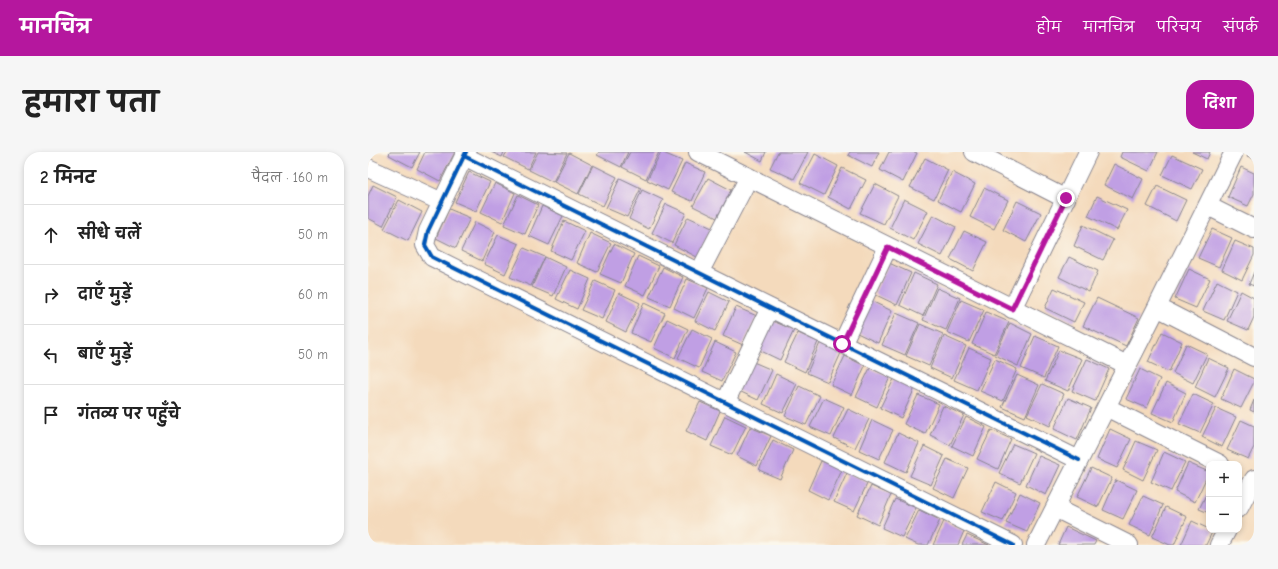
<!DOCTYPE html>
<html lang="hi">
<meta charset="utf-8">
<style>
:root{--surface:#fff;--page:#f6f6f6;--text:#222;--muted:#767676;--line:#e0e0e0;--accent:#b5179e}
body{margin:0;font-family:"Comic Neue","Playpen Sans Deva",sans-serif;background:var(--page);color:var(--text)}
.controls{position:absolute;right:12px;bottom:12px;display:grid;overflow:hidden;border-radius:8px;box-shadow:0 2px 6px #0003}
.controls button{width:36px;height:36px;display:grid;place-items:center;padding:0;border:0;border-bottom:1px solid var(--line);background:var(--surface);color:var(--text);font:20px sans-serif}
.stop{position:absolute;width:12px;height:12px;margin:-9px;border:3px solid #b5179e;border-radius:50%;background:#fff}
.stop.end{background:#b5179e;border-color:#fff;box-shadow:0 1px 4px #0008}
.list{margin:0;padding:0;list-style:none}
h2{display:flex;justify-content:space-between;align-items:center;height:52px;margin:0;padding:0 16px;font-size:17px}
h2 small{font-size:13px;font-weight:400;color:var(--muted)}
.list li{display:grid;grid-template-columns:26px 1fr auto;gap:12px;align-items:center;box-sizing:border-box;height:60px;padding:0 16px;border-top:1px solid var(--line)}
.list b{display:block;font-size:15px;white-space:nowrap}
.list em{font-size:13px;font-style:normal;color:var(--muted)}
.icon{flex:none;width:22px;height:22px;fill:none;stroke:currentColor;stroke-width:2;stroke-linecap:round;stroke-linejoin:round}
.map{position:relative;flex:none;width:886px;height:393px;overflow:hidden;border-radius:16px}
header{display:flex;align-items:center;gap:24px;box-sizing:border-box;height:56px;padding:0 20px;background:var(--accent);color:#fff}
header strong{font-size:19px}
nav{display:flex;gap:22px;margin-inline-start:auto;font-size:14px}
.intro{display:flex;align-items:center;justify-content:space-between;box-sizing:border-box;height:96px;padding:0 24px}
h1{margin:0;font-size:28px}
.button{padding:10px 18px;border-radius:16px;background:var(--accent);color:#fff;font-size:14px;font-weight:700}
main{display:flex;gap:24px;padding:0 24px}
aside{flex:1;background:var(--surface);border-radius:16px;box-shadow:0 2px 6px #0003}
.map>svg:first-child{display:block}
.building{fill:#c09fe4}
.lines{fill:none;stroke-linecap:round;stroke-linejoin:round}
.minor-casing{stroke:#88848d;stroke-width:20}
.minor{stroke:#fff;stroke-width:18}
.cycleway-casing{stroke:#fbf7ec;stroke-width:6}
.cycleway{stroke:#0057b8;stroke-width:4}
.route{stroke:#b5179e;stroke-width:5}
</style>
<header>
<strong>मानचित्र</strong>
<nav><a>होम</a><a>मानचित्र</a><a>परिचय</a><a>संपर्क</a></nav>
</header>
<div class="intro"><h1>हमारा पता</h1><a class="button">दिशा</a></div>
<main>
<aside>
<h2>2 मिनट<small>पैदल · 160 m</small></h2>
<ul class="list">
<li><svg class="icon" aria-label="ahead" viewBox="0 0 24 24"><path d="M12 20V5M6 11l6-6 6 6"/></svg><div><b>सीधे चलें</b></div><em>50 m</em></li>
<li><svg class="icon" aria-label="right" viewBox="0 0 24 24"><path d="M7 20v-9h11M14 6l5 5-5 5"/></svg><div><b>दाएँ मुड़ें</b></div><em>60 m</em></li>
<li><svg class="icon" aria-label="left" viewBox="0 0 24 24"><path d="M17 20v-9H6M10 6l-5 5 5 5"/></svg><div><b>बाएँ मुड़ें</b></div><em>50 m</em></li>
<li><svg class="icon" aria-label="arrive" viewBox="0 0 24 24"><path d="M6 21V4h12l-3 4 3 4H6"/></svg><div><b>गंतव्य पर पहुँचे</b></div></li>
</ul>
</aside>
<div class="map">
<svg width="886" height="393" viewBox="0 0 886 393">
<rect width="100%" height="100%" fill="#fbf7ec"/>
<filter id="ink" filterUnits="userSpaceOnUse"><feTurbulence type="fractalNoise" baseFrequency=".025" numOctaves="2"/><feDisplacementMap in="SourceGraphic" scale="8" xChannelSelector="R" yChannelSelector="G"/><feConvolveMatrix kernelMatrix="1 2 1 2 8 2 1 2 1" color-interpolation-filters="sRGB"/></filter>
<filter id="wash" filterUnits="userSpaceOnUse"><feTurbulence type="fractalNoise" baseFrequency=".012" numOctaves="4" result="noise"/><feDisplacementMap in="SourceGraphic" scale="16" xChannelSelector="R" yChannelSelector="G"/><feGaussianBlur stdDeviation="0.9" result="paint"/><feColorMatrix in="noise" values="0 0 0 0 0 0 0 0 0 0 0 0 0 0 0 0 0 1.4 0 .05"/><feComposite in="paint" operator="in"/></filter>
<g filter="url(#wash)">
<rect width="100%" height="100%" fill="#f4dabc"/>
<g id="blocks">
<path class="building" d="M22,0H52L44,15L21,3Z
M57,0H87L72,29L49,17Z
M123,0H136L134,5Z
M139,0H168L160,17L136,5Z
M170,0L199,1L185,30L161,18Z
M231,0H260L253,15L229,3Z
M262,0H291L278,27L254,15Z
M293,0L314,9L300,38L279,28Z
M377,0H398L394,9Z
M410,0H440L426,27L402,16Z
M482,0H511L504,15L480,3Z
M521,0H547L549,1L535,30L512,18Z
M754,0H790L781,19L752,5Z
M824,0H842L839,7Z
M881,0H886V7L879,4Z
M201,1L224,13L210,42L186,30Z
M447,2L470,14L456,43L432,31Z
M804,3L834,17L824,37L794,23Z
M557,6L580,18L566,47L542,35Z
M317,11L337,20L324,49L303,40Z
M746,12L775,27L765,47L736,33Z
M225,13L249,25L235,54L211,42Z
M873,15L886,21V42L880,54L860,45Z
M474,16L498,28L483,57L460,45Z
M101,20L122,30L108,59L87,50Z
M584,20L607,32L593,60L570,48Z
M252,26L273,36L259,65L238,56Z
M340,26L363,38L349,66L325,54Z
M127,31L147,41L134,70L113,60Z
M507,32L530,44L516,72L492,61Z
M5,33L29,45L15,74L0,66V44Z
M789,34L818,48L808,69L779,54Z
M616,36L640,48L626,77L602,65Z
M274,38L295,48L281,77L261,67Z
M150,43L170,53L157,82L136,73Z
M729,44L759,58L749,78L720,64Z
M536,47L560,59L545,88L522,76Z
M31,48L54,60L40,89L16,77Z
M649,49L673,61L658,90L635,78Z
M298,52L318,61L304,91L284,81Z
M174,54L195,64L181,93L161,84Z
M81,57L102,66L88,96L68,86Z
M565,63L588,75L574,104L550,92Z
M320,65L344,76L329,105L306,93Z
M196,69L217,79L203,108L183,99Z
M107,70L127,80L114,109L93,99Z
M715,73L745,88L735,108L706,94Z
M844,77L864,86L851,115L830,106Z
M596,79L619,90L605,119L582,107Z
M222,81L243,91L229,120L209,111Z
M130,83L151,92L137,122L116,112Z
M867,89L886,97V103L874,128L854,118Z
M246,92L266,102L253,131L232,122Z
M156,96L177,105L163,134L142,125Z
M270,104L291,114L277,143L257,134Z
M177,105L198,115L185,144L164,135Z
M701,105L730,119L721,140L691,125Z
M521,111L543,121L529,153L506,142Z
M295,115L315,125L302,154L281,145Z
M821,117L842,127L828,156L807,147Z
M202,118L222,127L209,157L188,147Z
M886,120V134L881,132Z
M546,121L569,132L555,164L532,153Z
M319,127L340,136L326,166L306,156Z
M227,129L247,138L234,167L213,158Z
M849,129L869,139L856,168L835,159Z
M569,136L592,146L578,178L555,168Z
M686,136L716,150L706,170L677,156Z
M873,139L886,146V165L880,178L859,169Z
M341,140L361,150L347,179L327,169Z
M251,141L272,151L258,180L238,170Z
M729,146L771,166L758,194L715,174Z
M501,148L524,159L510,191L487,180Z
M593,148L616,158L601,190L579,180Z
M276,151L297,161L283,190L263,181Z
M368,155L389,164L375,193L355,184Z
M618,160L641,170L626,202L604,192Z
M528,161L551,171L537,203L514,193Z
M299,167L320,177L307,206L286,196Z
M405,169L426,178L412,208L391,198Z
M642,171L664,182L650,214L627,203Z
M552,172L575,182L561,214L538,204Z
M324,177L344,187L331,216L310,206Z
M794,180L814,190L801,220L780,210Z
M430,181L450,190L437,220L416,210Z
M576,184L598,194L584,226L562,216Z
M667,184L690,194L676,226L653,216Z
M347,190L368,200L354,229L334,220Z
M452,191L473,201L460,230L439,221Z
M818,192L839,202L825,231L805,221Z
M601,196L623,206L609,238L586,228Z
M691,198L714,207L700,239L677,229Z
M477,204L497,214L484,243L463,233Z
M840,206L861,216L847,245L827,235Z
M627,207L649,217L635,249L612,239Z
M719,207L741,217L727,249L704,239Z
M383,209L404,218L390,248L369,238Z
M502,216L522,225L509,255L488,245Z
M772,217L792,227L779,256L758,247Z
M866,217L886,227V230L873,256L853,247Z
M408,222L429,232L415,261L395,252Z
M649,223L671,233L657,265L634,255Z
M526,227L547,236L533,266L512,256Z
M798,231L818,241L805,270L784,261Z
M674,232L696,242L682,274L659,263Z
M431,234L452,244L438,273L417,264Z
M825,242L846,252L832,281L811,272Z
M550,243L571,252L557,282L536,272Z
M456,246L476,255L463,284L442,275Z
M700,246L723,256L709,288L686,277Z
M886,248V260L882,258Z
M332,250L352,259L339,289L318,279Z
M575,254L596,263L582,293L562,283Z
M848,256L868,265L854,295L834,285Z
M480,257L501,267L487,296L466,286Z
M357,264L378,274L364,303L343,294Z
M598,265L618,275L605,304L584,294Z
M504,268L525,278L511,307L491,298Z
M873,268L886,274V295L880,307L859,298Z
M382,275L403,284L389,314L369,304Z
M742,277L763,287L749,316L729,307Z
M623,278L643,287L630,317L609,307Z
M530,281L551,291L538,320L517,310Z
M405,288L425,298L412,327L391,318Z
M768,289L789,298L775,328L755,318Z
M645,292L666,301L652,331L631,321Z
M556,294L576,304L563,333L542,324Z
M796,300L817,310L803,339L783,330Z
M671,304L692,313L678,343L658,333Z
M579,307L600,316L586,346L565,336Z
M453,309L474,318L460,348L440,338Z
M820,311L841,320L827,350L807,340Z
M723,316L744,326L730,355L709,345Z
M479,321L500,330L486,359L466,350Z
M748,328L769,338L755,367L735,358Z
M628,330L648,340L635,369L614,360Z
M503,334L523,343L510,373L489,363Z
M841,337V361L831,357Z
M652,341L672,351L659,380L638,371Z
M775,344L795,353L782,383L761,373Z
M527,347L548,356L534,385L514,376Z
M798,355L819,365L806,393H802L784,385Z
M551,358L572,368L560,393H550L537,387Z
M576,369L596,379L590,393H565Z
M824,369L841,377V378H845L838,393H813Z
M698,375L728,389L726,393H690Z
M599,383L621,393H594Z"/>
</g>
</g>
<g filter="url(#ink)">
<use href="#blocks" fill-opacity="0" stroke="#88848d" stroke-width="1"/>
<g class="lines">
<defs>
<path id="minor" d="M98,0L60,79L57,93L64,105L645,393
M330,0L759,213
M606,0L698,47
M96,4L402,156L711,308
M0,16L74,50
M840,54L886,77
M331,121L381,25
M789,155L886,205
M644,157L720,0
M474,192L520,95
M357,251L402,156
M738,255L852,312
M687,356L761,393
M871,356L886,327
M668,393L789,155L866,0
M851,393L859,378"/>
</defs>
<use href="#minor" class="minor-casing"/>
<use href="#minor" class="minor"/>
<defs>
<path id="cycleway" d="M98,0L60,79L57,93L64,105L645,393
M96,4L402,156L711,308"/>
</defs>
<use href="#cycleway" class="cycleway-casing"/>
<use href="#cycleway" class="cycleway"/>
</g>
</g>
<g class="lines" filter="url(#ink)">
<path class="route" d="M474,192L520,95L644,157L698,46"/>
</g>
</svg>
<div class="controls">
<button>+</button>
<button>−</button>
</div>
<div class="stop" style="left:474px;top:192px"></div>
<div class="stop end" style="left:698px;top:46px"></div>
</div>
</main>
